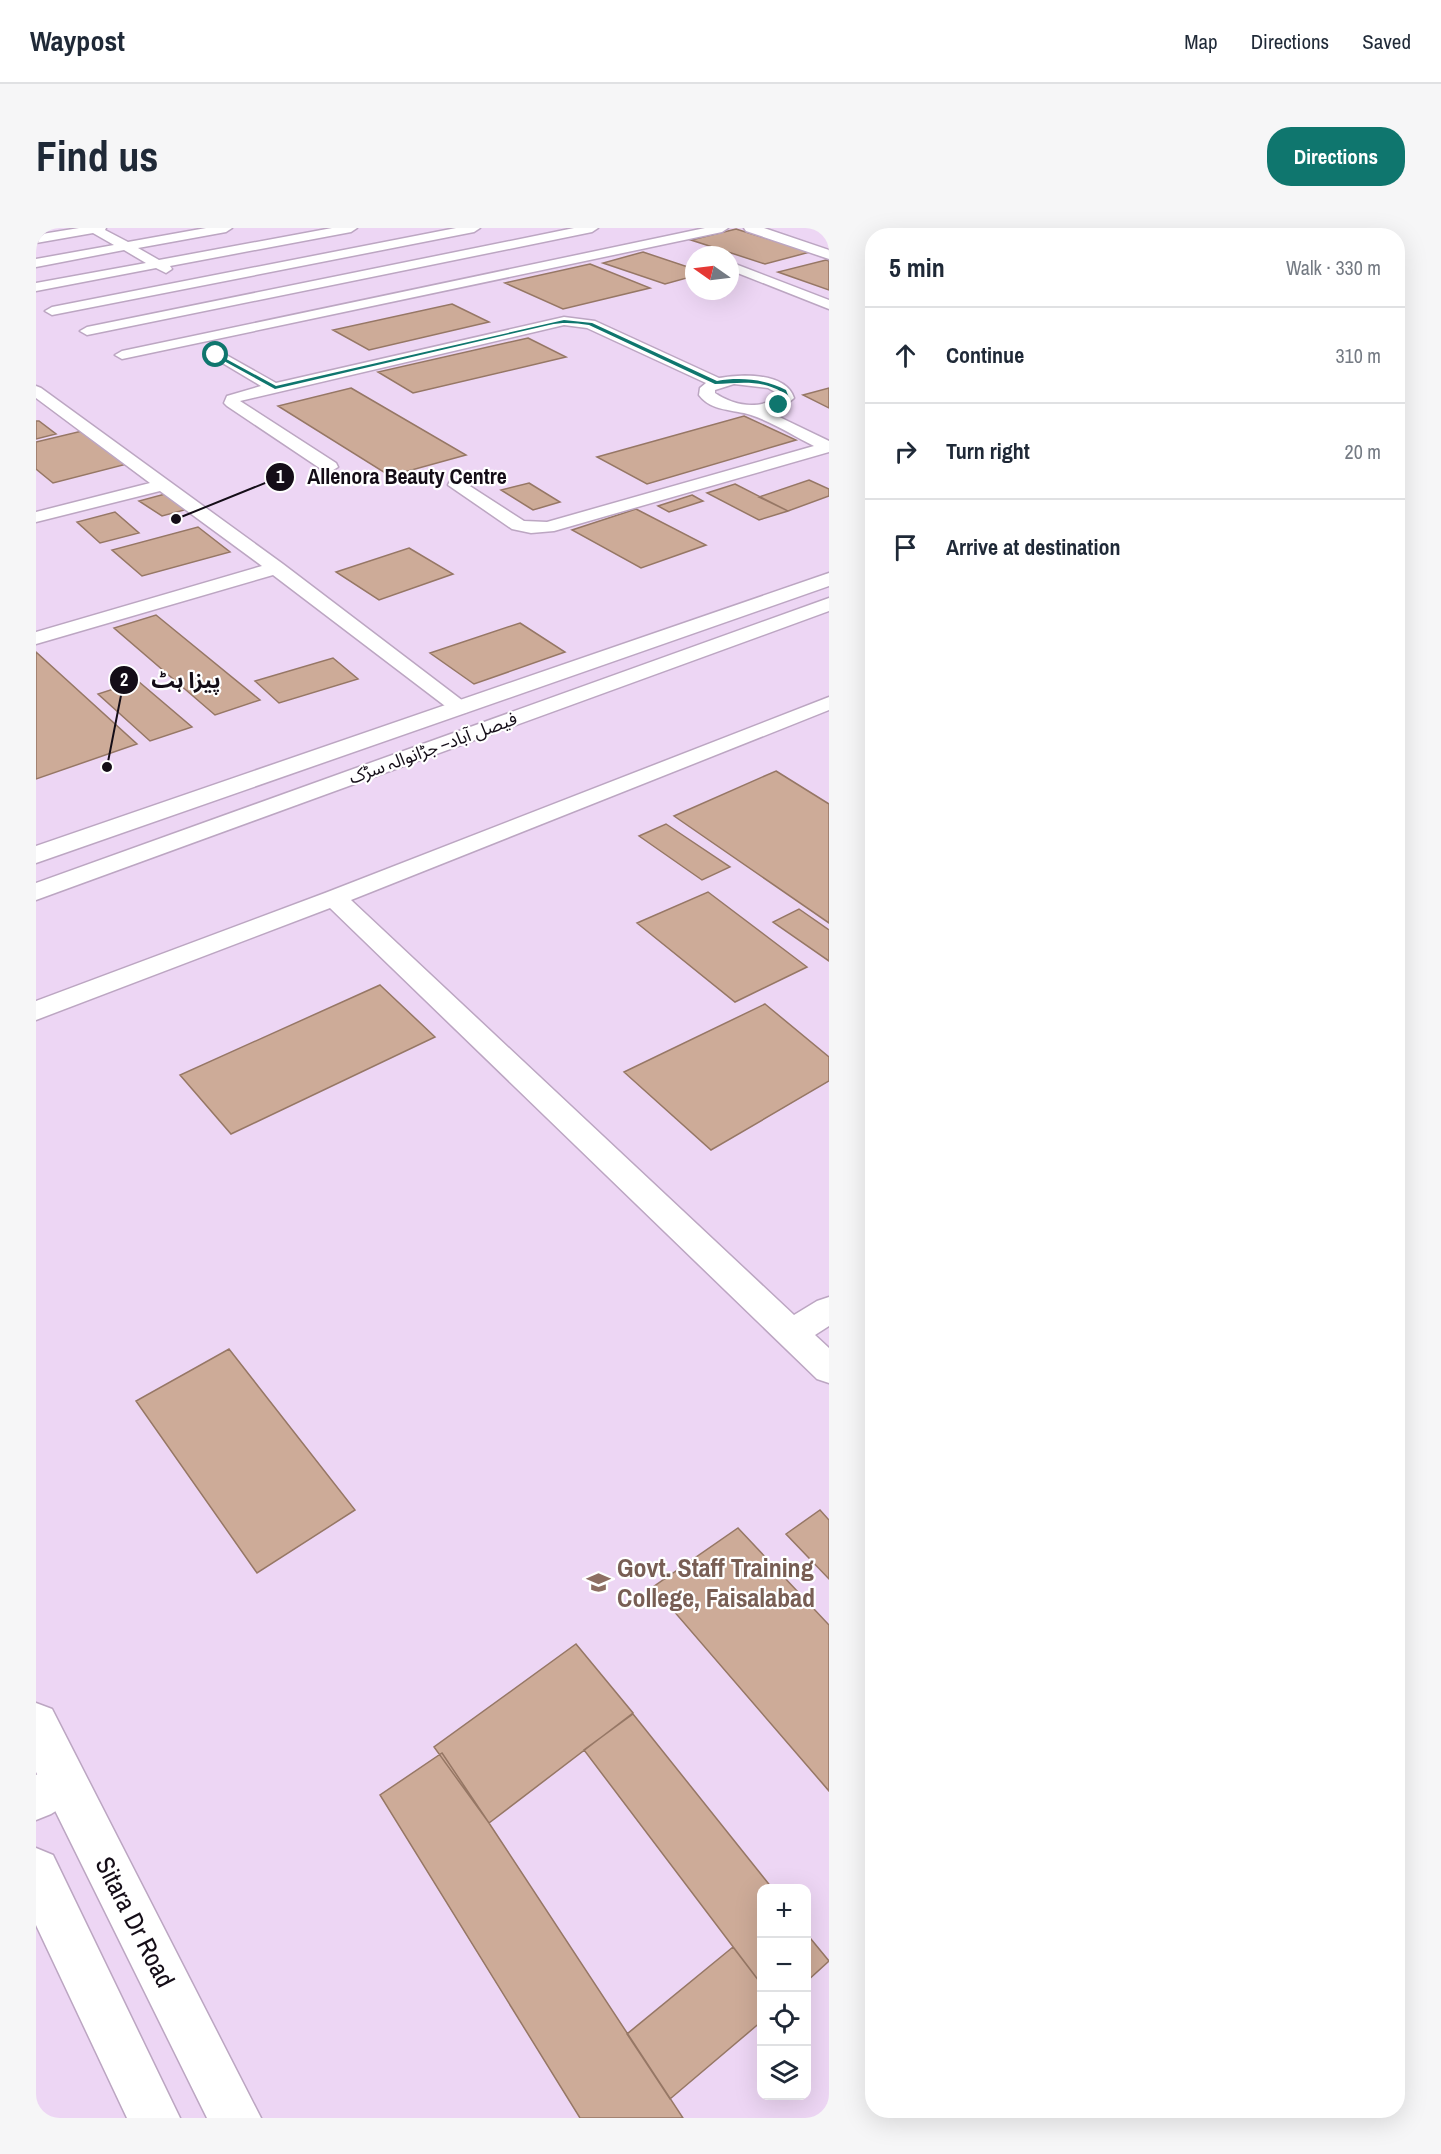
<!DOCTYPE html>
<meta charset="utf-8">
<style>
:root{--surface:#fff;--page:#f6f6f7;--text:#1f2937;--muted:#747a83;--line:#e0e1e3;--accent:#0f766e}
body{margin:0;font-family:"Archivo Narrow","Noto Sans Arabic",sans-serif;background:var(--page);color:var(--text)}
.controls{position:absolute;right:18px;bottom:18px;display:grid;overflow:hidden;border-radius:12px;box-shadow:0 6px 24px #0002}
.controls button{width:54px;height:54px;display:grid;place-items:center;padding:0;border:0;border-bottom:2px solid var(--line);background:var(--surface);color:var(--text);font:30px sans-serif}
.compass{position:absolute;left:649px;top:18px;width:54px;height:54px;border-radius:50%;background:var(--surface);box-shadow:0 6px 24px #0002;rotate:284deg}
.stop{position:absolute;width:18px;height:18px;margin:-14px;border:4px solid #0f766e;border-radius:50%;background:#fff}
.stop.end{background:#0f766e;border-color:#fff;box-shadow:0 2px 6px #0008}
.list{margin:0;padding:0;list-style:none}
h2{display:flex;justify-content:space-between;align-items:center;height:78px;margin:0;padding:0 24px;font-size:26px}
h2 small{font-size:20px;font-weight:400;color:var(--muted)}
.list li{display:grid;grid-template-columns:39px 1fr auto;gap:18px;align-items:center;box-sizing:border-box;height:96px;padding:0 24px;border-top:2px solid var(--line)}
.list b{display:block;font-size:22px;white-space:nowrap}
.list em{font-size:20px;font-style:normal;color:var(--muted)}
.icon{flex:none;width:33px;height:33px;fill:none;stroke:currentColor;stroke-width:2;stroke-linecap:round;stroke-linejoin:round}
.map{position:relative;flex:none;width:793px;height:1890px;overflow:hidden;border-radius:24px}
header{display:flex;align-items:center;gap:36px;box-sizing:border-box;height:84px;padding:0 30px;background:var(--surface);border-bottom:2px solid var(--line)}
header strong{font-size:28px}
nav{display:flex;gap:33px;margin-inline-start:auto;font-size:21px}
.intro{display:flex;align-items:center;justify-content:space-between;box-sizing:border-box;height:144px;padding:0 36px}
h1{margin:0;font-size:42px}
.button{padding:15px 27px;border-radius:24px;background:var(--accent);color:#fff;font-size:21px;font-weight:700}
main{display:flex;gap:36px;padding:0 36px}
aside{flex:1;background:var(--surface);border-radius:24px;box-shadow:0 6px 24px #0002}
.map>svg:first-child{display:block}
.building{fill:#cdab98;stroke:#967765;stroke-width:1.5}
.lines{fill:none;stroke-linecap:round;stroke-linejoin:round}
.street-casing{stroke:#bca6c2;stroke-width:3}
.secondary-casing{stroke:#bca6c2;stroke-width:3}
.primary-casing{stroke:#bca6c2;stroke-width:3}
.street{fill:#fff;fill-rule:evenodd}
.secondary{fill:#fff;fill-rule:evenodd}
.primary{fill:#fff;fill-rule:evenodd}
.route{fill:#0f766e}
.labels{text-anchor:middle;stroke-width:4.5;stroke-linejoin:round;paint-order:stroke}
.far-street-label{font-size:18px;fill:#140d17;stroke:#fff}
.near-education-label{font-size:26px;font-weight:bold;fill:#785e54;stroke:#fff;text-anchor:start}
.near-street-label{font-size:26px;fill:#140d17;stroke:#fff}
.leader{fill:none;stroke:#140d17;stroke-width:2}
.callout-dot{fill:#140d17;stroke:#fff;stroke-width:2}
.mark-label{font-size:18px;text-anchor:middle;font-weight:bold;fill:#fff}
.callout-label{font-size:22px;text-anchor:middle;font-weight:bold;fill:#140d17;stroke:#fff;stroke-width:4.5;stroke-linejoin:round;paint-order:stroke}
</style>
<header>
<strong>Waypost</strong>
<nav><a>Map</a><a>Directions</a><a>Saved</a></nav>
</header>
<div class="intro"><h1>Find us</h1><a class="button">Directions</a></div>
<main>
<div class="map">
<svg width="793" height="1890" viewBox="0 0 793 1890">
<rect width="100%" height="100%" fill="#edd6f4"/>
<path class="building" d="M700,1L774,24L729,36L655,12Z
M607,24L658,41V48L629,56L567,35Z
M790,32L793,33V62L742,44Z
M554,36L614,60L527,81L469,55Z
M416,76L453,94L333,122L297,102Z
M492,110L530,129L377,165L342,144Z
M315,160L430,227L354,248L242,178Z
M793,160V180L767,167Z
M708,188L760,212L611,256L561,229Z
M0,193H3L20,206L0,211Z
M46,203L91,236L17,255L0,241V214Z
M773,252L793,261V268L752,283L723,269Z
M493,255L524,274L497,282L465,262Z
M699,256L752,283L723,292L671,265Z
M129,266L152,281L126,288L103,273Z
M656,267L667,273L633,284L622,278Z
M600,281L670,317L605,340L536,302Z
M79,284L103,305L64,315L41,294Z
M162,299L194,324L106,348L76,322Z
M373,320L417,346L343,372L300,344Z
M120,387L224,472L179,487L78,400Z
M484,395L529,424L438,456L394,425Z
M0,424L101,516L0,551Z
M297,430L322,451L243,475L219,453Z
M102,453L156,499L114,513L62,466Z
M740,543L793,576V695L638,588Z
M630,596L694,639L666,652L603,608Z
M672,664L771,739L699,774L601,695Z
M763,681L793,702V733L737,694Z
M344,757L399,809L195,906L144,847Z
M729,776L793,829V853L675,922L588,844Z
M193,1121L319,1282L221,1345L100,1173Z
M784,1282L793,1292V1351L750,1306Z
M702,1300L793,1397V1563L617,1359Z
M540,1416L597,1485L453,1595L398,1519Z
M597,1486L736,1660H726V1757L548,1522Z
M406,1525L453,1595L647,1890H544L344,1567Z
M770,1705L793,1733L770,1754Z
M697,1719L726,1757V1793L634,1871L591,1806Z"/>
<g class="lines">
<defs>
<path id="street" d="M43,0H70L69,2L92,14L170,0H196L190,4L102,20L123,32L296,0H321L315,4L134,38L136,41L130,45L120,40L0,63V55L110,35L88,22L0,39V31L78,17L57,5L0,15V7Z
M420,0H444L438,4L16,87L9,83L16,79Z
M538,0H562L556,4L51,107L44,103L51,99Z
M669,0H692L686,4L86,131L79,127L86,123Z
M694,34L793,72V81L694,42Z
M528,89L559,93L683,150C704,146 750,144 758,170L747,179L733,184L793,213V224L518,303L495,305L476,301L412,257L414,253H426L488,293L511,294L778,218C758,208 736,194 715,187C697,181 676,184 663,167L664,160L670,155L551,100L528,97L204,173L300,235L302,239L294,244L288,243L191,178L188,175L191,168L225,158L173,127L180,123L185,124L240,155ZM698,156L732,160L741,165L742,169C723,182 698,178 679,165V162Z
M0,158L5,160L247,336L431,476L435,480L431,484L424,486L417,484L237,347L0,416V404L226,338L124,263L0,294V284L114,255L0,170Z
M793,469V482L315,672L758,1087L781,1073L793,1069V1098L779,1107L793,1120V1155L781,1151L294,680L0,792V773L289,665Z
M27,1533L42,1539L48,1554L42,1569L15,1586L0,1592V1547Z"/>
<path id="secondary" d="M708,0H728L793,22V31L710,3Z
M0,1475L16,1481L225,1890H171L0,1544Z
M0,1620L17,1627L144,1890H91L0,1697Z"/>
<path id="primary" d="M793,345V358L0,635V618Z
M793,370V383L0,672V655Z"/>
</defs>
<use href="#street" class="street-casing"/>
<use href="#secondary" class="secondary-casing"/>
<use href="#primary" class="primary-casing"/>
<use href="#street" class="street"/>
<use href="#secondary" class="secondary"/>
<use href="#primary" class="primary"/>
</g>
<path class="route" d="M528,92L556,95L681,153C704,149 729,151 750,162L753,170L744,178H741L748,170L746,164C724,151 703,155 679,156L553,97C539,95 527,94 513,97L239,161L177,127L181,126L240,158Z"/>
<defs>
<symbol id="university-bare" viewBox="-9 -9 18 18"><path d="M0-5L7-2L0 1L-7-2ZM-4 1L0 2.5L4 1V4Q0 6-4 4Z" fill="#8d6e63" stroke="#fff" stroke-width="2.5" paint-order="stroke"/></symbol>
</defs>
<g fill-rule="evenodd">
<use href="#university-bare" x="546" y="1338" width="33" height="33"/>
</g>
<g class="labels">
<g class="far-street-label">
<text transform="translate(397 520) rotate(-20)" y="6">فیصل آباد– جڑانوالہ سڑک</text>
</g>
<g class="near-education-label">
<text x="581" y="1349">Govt. Staff Training<tspan x="581" dy="30">College, Faisalabad</tspan></text>
</g>
<g class="near-street-label">
<text transform="translate(99 1694) rotate(63)" y="9">Sitara Dr Road</text>
</g>
</g>
<path class="leader" d="M140 291L244 249M71 539L88 452"/>
<g class="callout-dot">
<circle cx="140" cy="291" r="6"/>
<circle cx="71" cy="539" r="6"/>
<circle cx="244" cy="249" r="15"/>
<circle cx="88" cy="452" r="15"/>
</g>
<g class="mark-label">
<text x="244" y="255">1</text>
<text x="88" y="458">2</text>
</g>
<g class="callout-label">
<text x="371" y="256">Allenora Beauty Centre</text>
<text x="150" y="460">پیزا ہٹ</text>
</g>
</svg>
<div class="controls">
<button>+</button>
<button>−</button>
<button><svg class="icon" aria-label="locate" viewBox="0 0 24 24"><circle cx="12" cy="12" r="6"/><path d="M12 2v4M12 18v4M2 12h4M18 12h4"/></svg></button>
<button><svg class="icon" aria-label="layers" viewBox="0 0 24 24"><path d="M12 4l9 5-9 5-9-5zM3 14l9 5 9-5"/></svg></button>
</div>
<svg class="compass" viewBox="-18 -18 36 36"><path d="M0-13l5 13h-10z" fill="#e53935"/><path d="M0 13l5-13h-10z" fill="#747a83"/></svg>
<div class="stop" style="left:180px;top:127px"></div>
<div class="stop end" style="left:743px;top:177px"></div>
</div>
<aside>
<h2>5 min<small>Walk · 330 m</small></h2>
<ul class="list">
<li><svg class="icon" aria-label="ahead" viewBox="0 0 24 24"><path d="M12 20V5M6 11l6-6 6 6"/></svg><div><b>Continue</b></div><em>310 m</em></li>
<li><svg class="icon" aria-label="right" viewBox="0 0 24 24"><path d="M7 20v-9h11M14 6l5 5-5 5"/></svg><div><b>Turn right</b></div><em>20 m</em></li>
<li><svg class="icon" aria-label="arrive" viewBox="0 0 24 24"><path d="M6 21V4h12l-3 4 3 4H6"/></svg><div><b>Arrive at destination</b></div></li>
</ul>
</aside>
</main>
